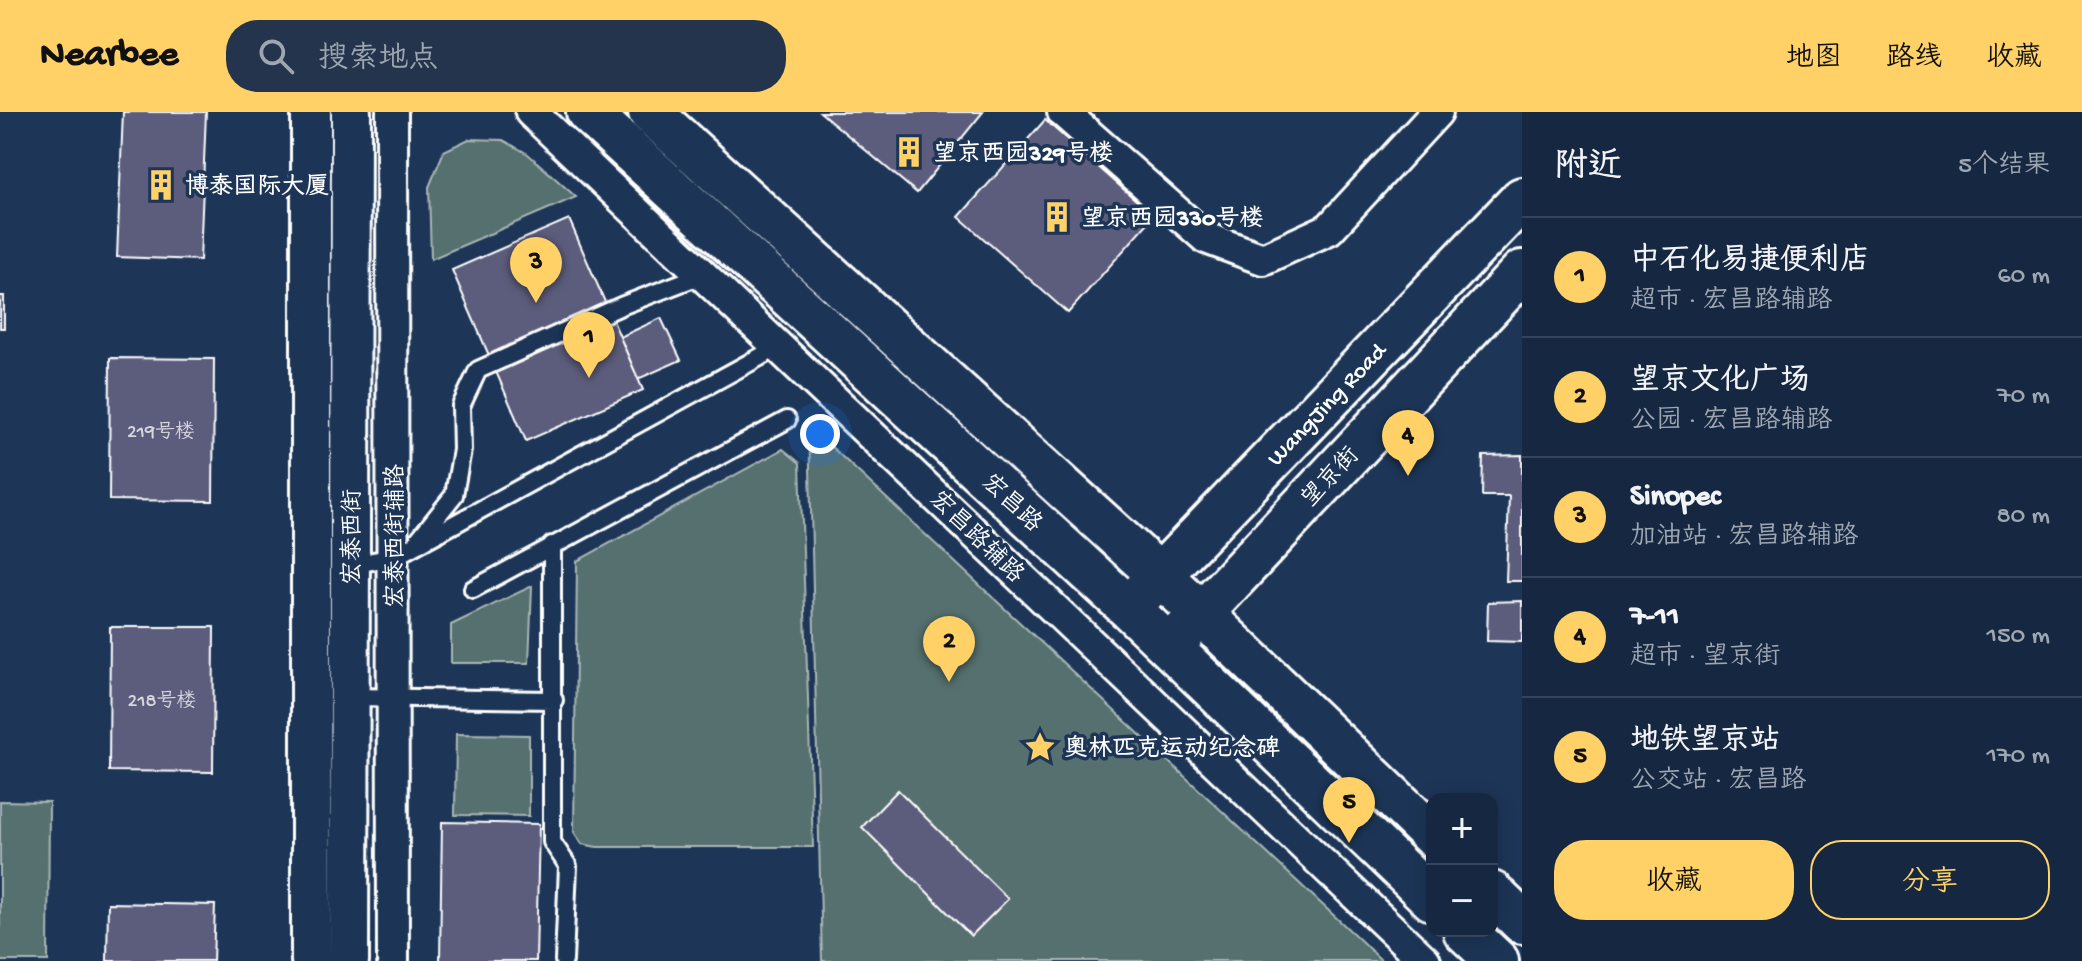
<!DOCTYPE html>
<html lang="zh">
<meta charset="utf-8">
<style>
:root{--surface:#162841;--page:#23344c;--text:#f1f3f6;--muted:#9ea6b1;--line:#35445a;--accent:#ffd166}
body{margin:0;font-family:"Gochi Hand","LXGW WenKai TC",sans-serif;background:var(--page);color:var(--text)}
.controls{position:absolute;right:24px;bottom:24px;display:grid;overflow:hidden;border-radius:16px;box-shadow:0 4px 20px #0003}
.controls button{width:72px;height:72px;display:grid;place-items:center;padding:0;border:0;border-bottom:2px solid var(--line);background:var(--surface);color:var(--text);font:40px sans-serif}
.you{position:absolute;left:820px;top:322px;width:28px;height:28px;margin:-20px;border:6px solid #fff;border-radius:50%;background:#1a73e8;box-shadow:0 0 0 12px #1a73e833}
.badge{display:grid;place-items:center;width:52px;height:52px;border-radius:50%;background:var(--accent);color:#111;font-size:26px;font-weight:700}
.pin{position:absolute;translate:-50% -66px;filter:drop-shadow(0 2px 4px #0008)}
.pin::after{content:'';position:absolute;top:42px;width:28px;height:24px;background:inherit;clip-path:polygon(0 0,100% 0,50% 100%)}
.list{margin:0;padding:0;list-style:none}
h2{display:flex;justify-content:space-between;align-items:center;height:104px;margin:0;padding:0 32px;font-size:34px}
h2 small{font-size:26px;font-weight:400;color:var(--muted)}
.list li{display:grid;grid-template-columns:52px 1fr auto;gap:24px;align-items:center;box-sizing:border-box;height:120px;padding:0 32px;border-top:2px solid var(--line)}
.list b{display:block;font-size:30px;white-space:nowrap}
.list p{margin:0;font-size:26px;white-space:nowrap;color:var(--muted)}
.list em{font-size:26px;font-style:normal;color:var(--muted)}
.actions{display:flex;gap:16px;padding:24px 32px}
.actions a{flex:1;padding:18px 0;border:2px solid var(--accent);border-radius:32px;text-align:center;font-size:28px;color:var(--accent)}
.actions .main{background:var(--accent);color:#111}
.icon{flex:none;width:44px;height:44px;fill:none;stroke:currentColor;stroke-width:2;stroke-linecap:round;stroke-linejoin:round}
.map{position:relative;flex:none;width:1522px;height:849px;overflow:hidden}
header{display:flex;align-items:center;gap:48px;box-sizing:border-box;height:112px;padding:0 40px;background:var(--accent);color:#111}
header strong{font-size:38px}
nav{display:flex;gap:44px;margin-inline-start:auto;font-size:28px}
.search{width:560px;height:72px;background:var(--page);display:flex;align-items:center;gap:20px;box-sizing:border-box;padding:0 28px;border-radius:32px;color:var(--muted);font-size:30px}
main{display:flex}
aside{flex:1;background:var(--surface)}
.map>svg:first-child{display:block}
.green{fill:#54706e;stroke:#aab8b6;stroke-width:2}
.building{fill:#5b5b7c;stroke:#fff;stroke-width:2}
.lines{fill:none;stroke-linecap:round;stroke-linejoin:round}
.service-casing{stroke:#fff;stroke-width:22}
.minor-casing{stroke:#fff;stroke-width:36}
.tertiary-casing{stroke:#fff;stroke-width:44}
.secondary-casing{stroke:#fff;stroke-width:48}
.service{stroke:#1d3557;stroke-width:16}
.minor{stroke:#1d3557;stroke-width:30}
.tertiary{stroke:#1d3557;stroke-width:38}
.secondary{stroke:#1d3557;stroke-width:42}
.labels{text-anchor:middle;stroke-width:7;stroke-linejoin:round;paint-order:stroke}
.number-label{font-size:20px;fill:#d6d6de}
.poi-label{font-size:24px;font-weight:bold;fill:#fff;stroke:#1d3557;text-anchor:start}
.street-label{font-size:24px;fill:#fff;stroke:#1d3557}
</style>
<header>
<strong>Nearbee</strong>
<div class="search"><svg class="icon" aria-label="search" viewBox="0 0 24 24"><circle cx="10" cy="10" r="6"/><path d="M15 15l6 6"/></svg>搜索地点</div>
<nav><a>地图</a><a>路线</a><a>收藏</a></nav>
</header>
<main>
<div class="map">
<svg width="1522" height="849" viewBox="0 0 1522 849">
<rect width="100%" height="100%" fill="#1d3557"/>
<filter id="ink" filterUnits="userSpaceOnUse"><feTurbulence type="fractalNoise" baseFrequency=".0125" numOctaves="2"/><feDisplacementMap in="SourceGraphic" scale="16" xChannelSelector="R" yChannelSelector="G"/><feConvolveMatrix kernelMatrix="1 2 1 2 8 2 1 2 1" color-interpolation-filters="sRGB"/></filter>
<g filter="url(#ink)">
<path class="green" d="M469,27L503,28L528,42L576,85L431,147L429,75L444,39Z
M809,314L1358,826L1382,849H822Z
M783,337L800,351L813,735H597L582,732L574,720L577,449Z
M532,474L529,551H451V513Z
M456,622L529,623V704L455,703Z
M0,689L49,690L48,849H0Z"/>
<path class="building" d="M123,0H206L200,148L117,145Z
M820,0H983L917,81Z
M1045,8L1154,104L1068,201L959,105Z
M569,107L643,278L526,329L452,158Z
M0,184H4V216H0Z
M661,206L681,248L638,267L620,225Z
M110,246L214,247L213,389L109,388Z
M1522,343V469H1506L1509,384H1482L1483,344Z
M1522,489V530L1487,529L1488,490Z
M110,515H214L213,660L109,659Z
M898,678L1008,787L971,824L862,715Z
M442,710L539,712L536,849H440Z
M108,791L215,793L213,849H107Z"/>
<g class="lines">
<defs>
<path id="service" d="M418,428L454,383L462,338L461,294L478,258L621,194L704,162
M552,433V730L568,754L564,849
M351,453L394,445L780,234
M473,477L787,308
M351,585L554,588"/>
<path id="minor" d="M392,0L393,849
M531,0L1425,849
M1063,0L1206,126L1263,147L1329,117L1437,0"/>
<path id="tertiary" d="M311,0V849
M349,849L351,0"/>
<g id="secondary">
<path d="M588,0L1130,497L1432,787"/>
<path d="M650,0L1200,500L1432,723"/>
<path id="s1" d="M1141,483L1522,87"/>
<path d="M1183,521L1522,160"/>
<path d="M1492,781L1522,810"/>
<path d="M1465,819L1497,849"/>
</g>
</defs>
<use href="#service" class="service-casing"/>
<use href="#minor" class="minor-casing"/>
<use href="#tertiary" class="tertiary-casing"/>
<use href="#secondary" class="secondary-casing"/>
<use href="#service" class="service"/>
<use href="#minor" class="minor"/>
<use href="#tertiary" class="tertiary"/>
<use href="#secondary" class="secondary"/>
</g>
</g>
<defs>
<symbol id="building-bare" viewBox="-9 -9 18 18"><path d="M-4-6H4V6H1V3H-1V6H-4ZM-2.5-4.3h1.7v1.8h-1.7ZM.8-4.3h1.7v1.8H.8ZM-2.5-1h1.7V.8h-1.7ZM.8-1h1.7V.8H.8Z" fill="#ffd166" stroke="#1d3557" stroke-width="2.5" paint-order="stroke"/></symbol>
<symbol id="sight-bare" viewBox="-9 -9 18 18"><path d="M0-6L1.8-2.2L6-1.7L2.9 1.2L3.7 5.4L0 3.3L-3.7 5.4L-2.9 1.2L-6-1.7L-1.8-2.2Z" fill="#ffd166" stroke="#1d3557" stroke-width="2.5" paint-order="stroke"/></symbol>
</defs>
<g fill-rule="evenodd">
<use href="#building-bare" x="887" y="18" width="44" height="44"/>
<use href="#building-bare" x="139" y="51" width="44" height="44"/>
<use href="#building-bare" x="1035" y="83" width="44" height="44"/>
<use href="#sight-bare" x="1018" y="613" width="44" height="44"/>
</g>
<g class="labels">
<g class="number-label">
<text x="161" y="325">219号楼</text>
<text x="162" y="594">218号楼</text>
</g>
<g class="poi-label">
<text x="933" y="48">望京西园329号楼</text>
<text x="185" y="81">博泰国际大厦</text>
<text x="1081" y="113">望京西园330号楼</text>
<text x="1064" y="643">奥林匹克运动纪念碑</text>
</g>
<g class="street-label">
<text dy="8" stroke="none"><textPath href="#s1" startOffset="266">WangJing Road</textPath></text>
<text transform="translate(1329 364) rotate(-47)" y="8">望京街</text>
<text transform="translate(1013 390) rotate(43)" y="8">宏昌路</text>
<text transform="translate(394 424) rotate(-90)" y="8">宏泰西街辅路</text>
<text transform="translate(978 424) rotate(44)" y="8">宏昌路辅路</text>
<text transform="translate(351 425) rotate(-90)" y="8">宏泰西街</text>
</g>
</g>
</svg>
<div class="controls">
<button>+</button>
<button>−</button>
</div>
<div class="you"></div>
<div class="pin badge" style="left:589px;top:266px">1</div>
<div class="pin badge" style="left:949px;top:570px">2</div>
<div class="pin badge" style="left:536px;top:191px">3</div>
<div class="pin badge" style="left:1408px;top:364px">4</div>
<div class="pin badge" style="left:1349px;top:731px">5</div>
</div>
<aside>
<h2>附近<small>5个结果</small></h2>
<ul class="list">
<li><span class="badge">1</span><div><b>中石化易捷便利店</b><p>超市 · 宏昌路辅路</p></div><em>60 m</em></li>
<li><span class="badge">2</span><div><b>望京文化广场</b><p>公园 · 宏昌路辅路</p></div><em>70 m</em></li>
<li><span class="badge">3</span><div><b>Sinopec</b><p>加油站 · 宏昌路辅路</p></div><em>80 m</em></li>
<li><span class="badge">4</span><div><b>7-11</b><p>超市 · 望京街</p></div><em>150 m</em></li>
<li><span class="badge">5</span><div><b>地铁望京站</b><p>公交站 · 宏昌路</p></div><em>170 m</em></li>
</ul>
<div class="actions"><a class="main">收藏</a><a>分享</a></div>
</aside>
</main>
